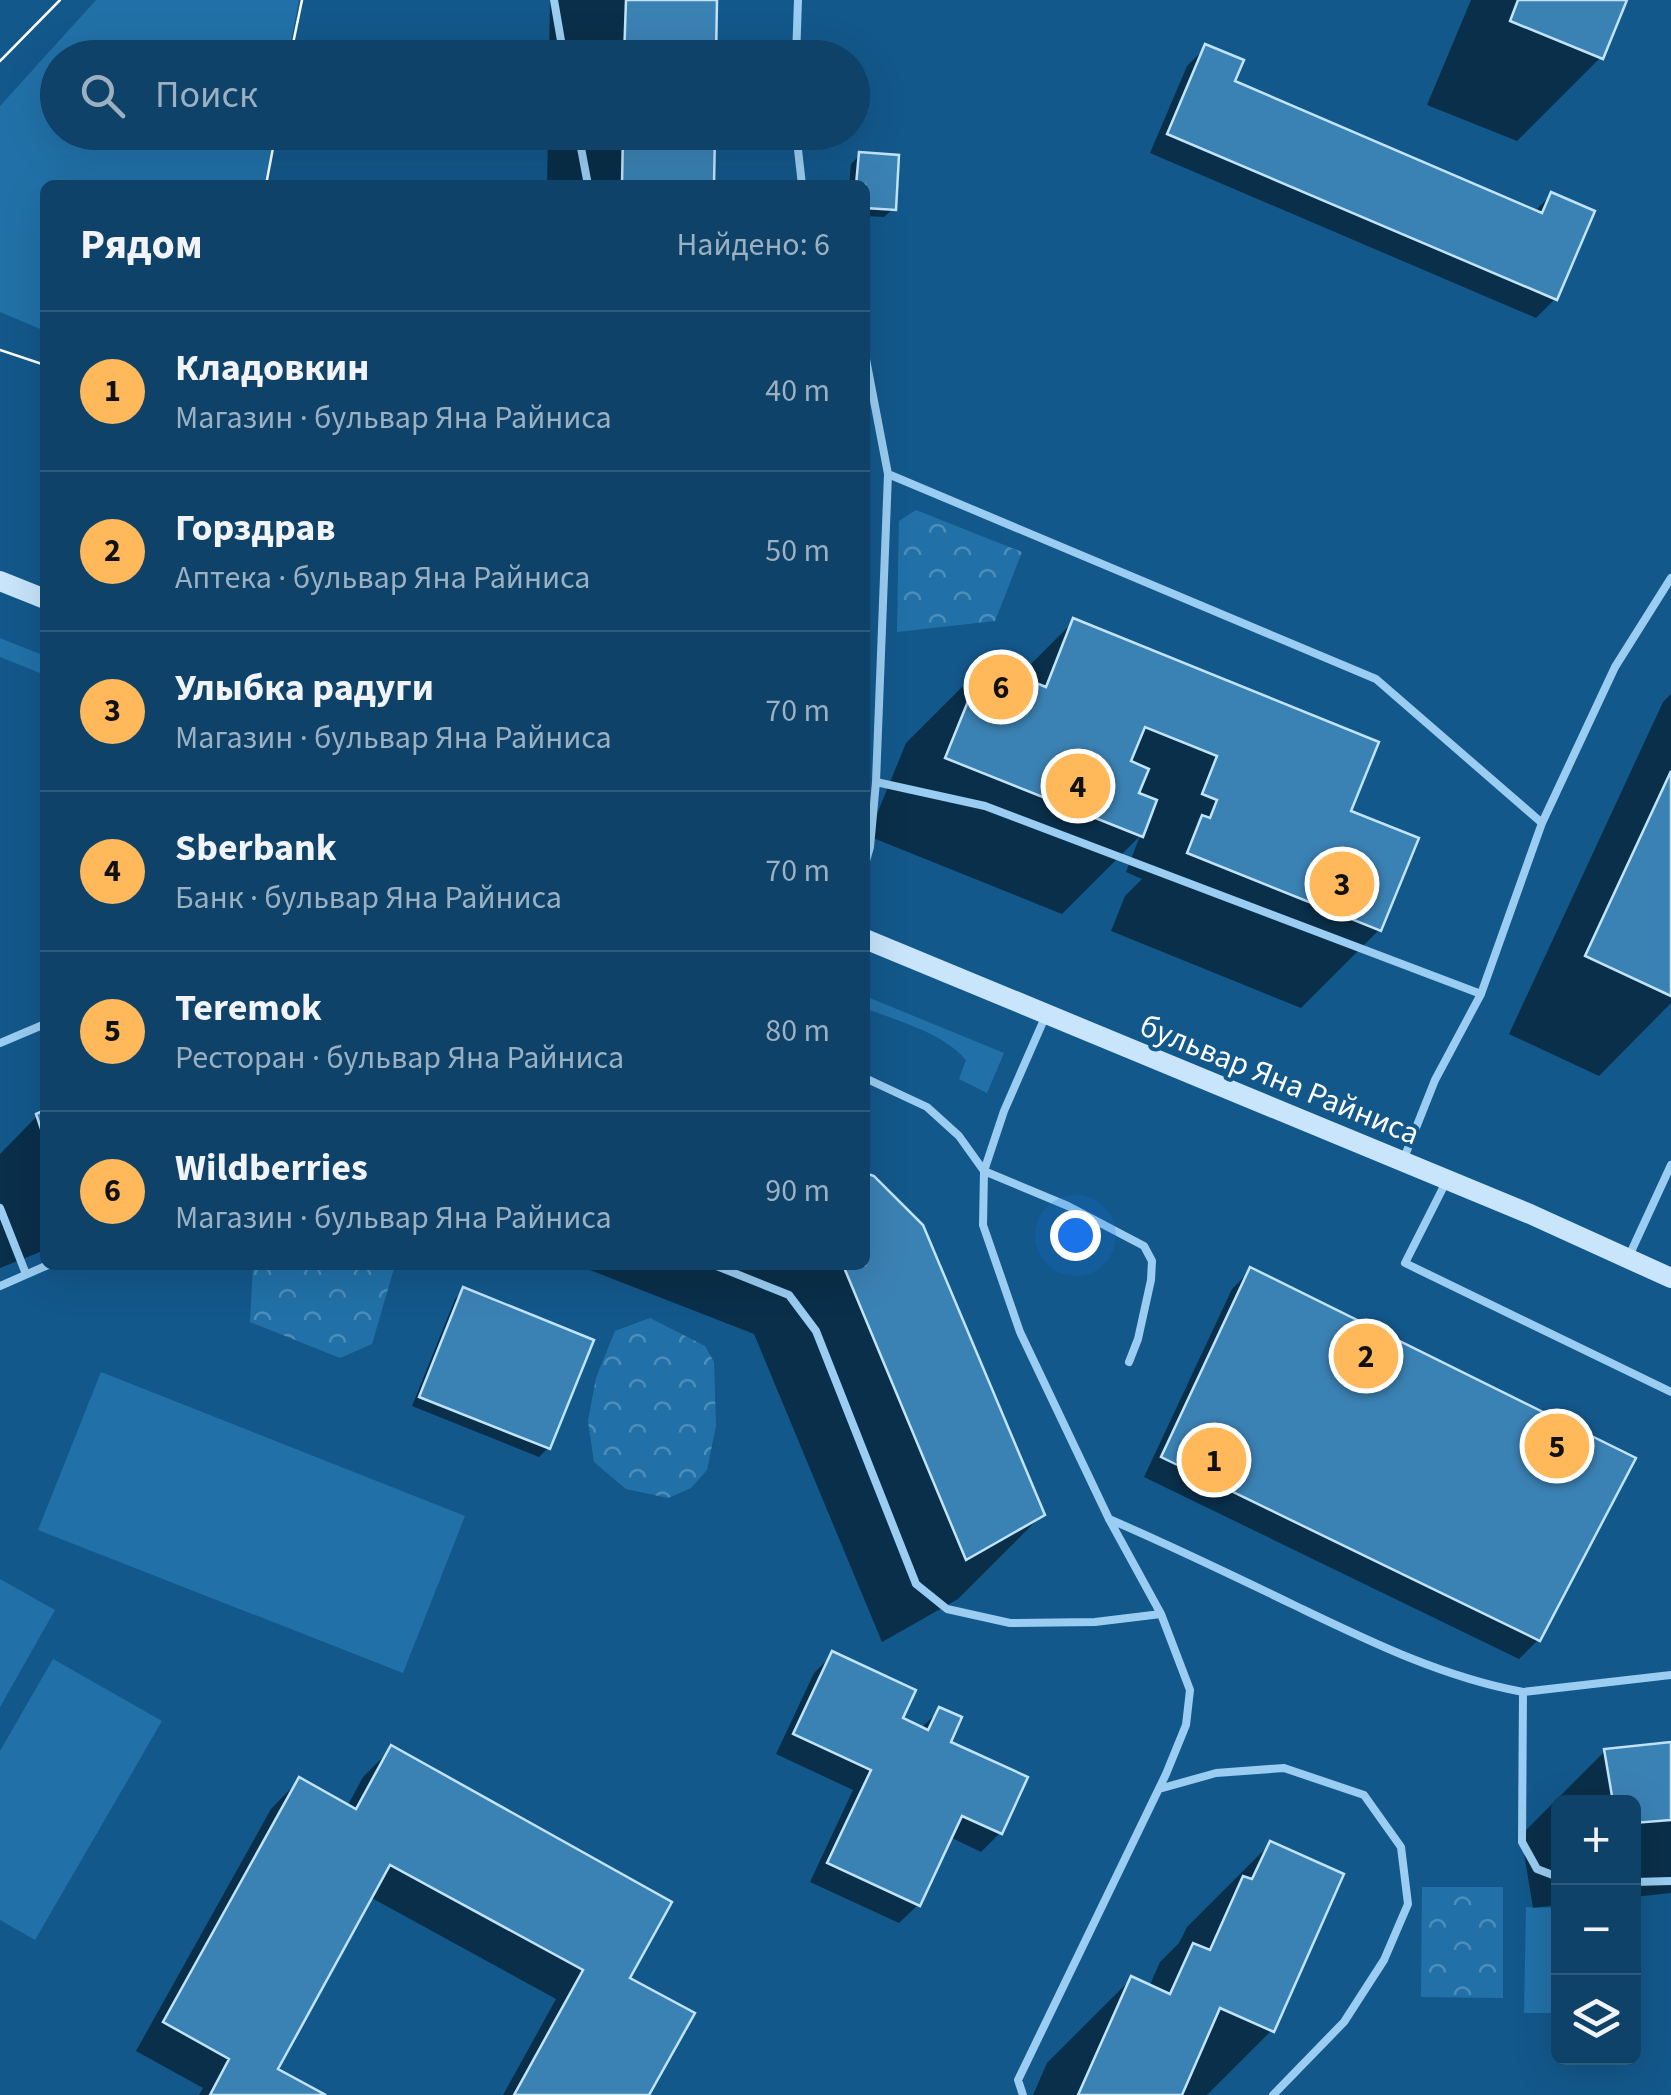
<!DOCTYPE html>
<html lang="ru">
<meta charset="utf-8">
<style>
:root{--surface:#0e4268;--page:#1c4d71;--text:#f1f3f6;--muted:#9bb0c0;--line:#2e5b7c;--accent:#ffb85a}
body{margin:0;font-family:"Source Sans 3",sans-serif;background:var(--page);color:var(--text)}
.controls{position:absolute;right:30px;bottom:30px;display:grid;overflow:hidden;border-radius:15px;box-shadow:0 10px 40px #0002}
.controls button{width:90px;height:90px;display:grid;place-items:center;padding:0;border:0;border-bottom:2px solid var(--line);background:var(--surface);color:var(--text);font:50px sans-serif}
.you{position:absolute;left:1075px;top:1235px;width:35px;height:35px;margin:-25px;border:8px solid #fff;border-radius:50%;background:#1a73e8;box-shadow:0 0 0 15px #1a73e833}
.badge{display:grid;place-items:center;width:65px;height:65px;border-radius:50%;background:var(--accent);color:#111;font-size:32px;font-weight:700}
.pin{position:absolute;translate:-50% -50%;border:5px solid #fff;box-shadow:0 2px 10px #0006}
.list{margin:0;padding:0;list-style:none}
h2{display:flex;justify-content:space-between;align-items:center;height:130px;margin:0;padding:0 40px;font-size:42px}
h2 small{font-size:32px;font-weight:400;color:var(--muted)}
.list li{display:grid;grid-template-columns:65px 1fr auto;gap:30px;align-items:center;box-sizing:border-box;height:160px;padding:0 40px;border-top:2px solid var(--line)}
.list b{display:block;font-size:38px;white-space:nowrap}
.list p{margin:0;font-size:32px;white-space:nowrap;color:var(--muted)}
.list em{font-size:32px;font-style:normal;color:var(--muted)}
.icon{flex:none;width:55px;height:55px;fill:none;stroke:currentColor;stroke-width:2;stroke-linecap:round;stroke-linejoin:round}
.map{position:relative;flex:none;width:1671px;height:2095px;overflow:hidden}
.search{position:absolute;background:var(--surface);box-shadow:0 10px 40px #0002;left:40px;top:40px;width:830px;height:110px;display:flex;align-items:center;gap:25px;box-sizing:border-box;padding:0 35px;border-radius:55px;color:var(--muted);font-size:38px}
.panel{position:absolute;background:var(--surface);box-shadow:0 10px 40px #0002;left:40px;top:180px;width:830px;height:1090px;border-radius:15px}
.map>svg:first-child{display:block}
.grass{fill:#2171a8}
.forest{fill:url(#forest-crowns)}
.shadow{fill:#0007}
.building{fill:#3b82b4;stroke:#c1e4fc;stroke-width:2.5}
.lines{fill:none;stroke-linecap:round;stroke-linejoin:round}
.lane{stroke:#9acdf1;stroke-width:8}
.secondary{stroke:#c8e5fb;stroke-width:20}
.tram{stroke:#fff;stroke-width:2.5}
.labels{text-anchor:middle;stroke-width:8;stroke-linejoin:round;paint-order:stroke}
.street-label{font-size:32px;fill:#fff;stroke:#13588b}
</style>
<div class="map">
<svg width="1671" height="2095" viewBox="0 0 1671 2095">
<defs>
<pattern id="forest-crowns" width="20" height="18" patternUnits="userSpaceOnUse" patternTransform="scale(2.5)"><rect width="20" height="18" fill="#2171a8"/><path d="M2 6a3 3 0 1 1 6 0M12 15a3 3 0 1 1 6 0" fill="none" stroke="#4d8db9"/></pattern>
</defs>
<rect width="100%" height="100%" fill="#13588b"/>
<path class="grass" d="M96,0H299L288,57L58,58V132L275,133L266,185H45V331L0,312V106Z
M0,638L45,656V675L0,657Z
M865,996L1004,1053L987,1093L959,1079L966,1060C942,1032 899,1022 865,1008Z
M101,1372L465,1516L403,1673L38,1530Z
M0,1579L55,1610L0,1707Z
M53,1659L162,1721L35,1940L0,1920V1751Z
M1526,1907L1558,1908V2013H1524Z"/>
<path class="forest" d="M916,510L1022,552L995,621L897,632L899,521Z
M253,1265H395L372,1344L340,1358L250,1322Z
M650,1318L705,1346L714,1362L716,1426L707,1470L691,1488L668,1498L626,1489L594,1462L588,1421L596,1378L615,1331Z
M1422,1887H1503V1998L1421,1997Z"/>
<path class="shadow" d="M550,0H715L714,58H549Z
M1471,0H1625L1601,57L1517,141L1427,105Z
M1206,47L1231,83L1534,212L1551,195L1555,299L1536,318L1150,153L1187,66Z
M548,132H712L711,185H547Z
M860,155L893,209L884,217L865,216V185H849L851,164Z
M1074,621L1348,812L1379,930L1301,1008L1111,931L1125,896L1142,879L1126,872L1140,836L1062,914L868,836L906,743L984,665L1017,678Z
M1671,694V1003L1599,1076L1509,1034L1663,702Z
M45,1113V1250L0,1268V1154L37,1116Z
M865,1176L1042,1515L958,1599L882,1642L754,1334L577,1265H865Z
M1251,1270L1538,1640L1519,1659L1144,1477L1232,1289Z
M464,1290L548,1448L539,1457L412,1406L455,1299Z
M833,1654L900,1719L920,1729L940,1710L948,1743L1000,1833L981,1852L950,1837L918,1905L899,1923L810,1882L853,1790L776,1754L814,1673Z
M1671,1744V1893L1634,1897V1802H1558V1905L1533,1908L1521,1835L1605,1751Z
M392,1748L626,1979L646,2095H503L556,1999L370,1897L275,2070L321,2095H199L203,2088L136,2051L271,1809L299,1780L347,1807L363,1777Z
M1270,1844L1272,2030L1207,2095H1033L1047,2063L1131,1979L1149,1987L1160,1962L1179,1943L1187,1927Z"/>
<path class="building" d="M626,0H717L716,58H624Z
M1518,0H1627L1603,59L1510,21Z
M1205,44L1244,60L1235,81L1542,213L1551,192L1595,211L1557,300L1167,134Z
M623,132H715L714,185H622Z
M859,152L899,155L896,210L865,208V185H856Z
M1073,618L1379,742L1351,811L1419,838L1381,931L1187,853L1202,815L1210,818L1217,800L1202,794L1217,756L1145,727L1131,761L1149,769L1139,793L1157,800L1143,837L945,758L984,662L1046,687Z
M1671,771V996L1585,956Z
M45,1110V1141L36,1114Z
M865,1173L874,1176L923,1225L1045,1515L966,1560L843,1265H865Z
M1250,1267L1636,1458L1540,1641L1161,1457Z
M463,1287L594,1340L550,1449L419,1397Z
M832,1651L916,1690L903,1718L928,1730L939,1707L962,1717L951,1742L1028,1777L1002,1834L962,1816L920,1906L827,1863L871,1770L793,1734Z
M1671,1742V1820L1634,1823V1802H1613L1604,1749Z
M391,1745L672,1902L630,1978L695,2013L649,2095H514L583,1970L390,1865L278,2069L326,2095H210L229,2059L163,2022L299,1777L356,1809Z
M1270,1841L1344,1874L1274,2032L1220,2008L1182,2095H1078L1131,1976L1170,1994L1193,1943L1210,1950L1243,1876L1252,1879Z"/>
<g class="lines">
<path class="lane" d="M554,0L564,58
M796,58L798,0
M578,132L588,185
M796,132L802,185
M865,354L888,474L1376,679L1542,823
M876,782L888,474
M865,864L870,847L876,782L985,806L1481,994
M0,1043L45,1024
M865,1078L927,1107L959,1136L984,1171L1068,1206L1144,1246L1152,1261L1151,1280L1138,1339L1129,1362
M1404,1158L1435,1080L1481,994L1542,823L1615,667L1671,578
M1447,1180L1405,1263L1671,1392
M0,1208L26,1274
M1629,1256L1671,1165
M714,1265L789,1295L816,1331L916,1584L947,1609L1010,1623L1095,1622L1161,1614
M0,1286L48,1265
M1109,1519C1172,1546 1234,1576 1296,1606C1369,1641 1442,1677 1523,1692L1522,1842L1537,1869L1558,1877
M1523,1692L1671,1675
M1159,1789L1216,1773L1284,1768L1364,1795L1401,1847L1408,1904L1384,1960L1344,2022L1273,2095
M1634,1882L1671,1881
M1023,2095L1018,2080L1166,1774L1186,1725L1190,1690L1161,1614L1109,1519L1020,1332L983,1225L984,1171L1004,1111L1046,1015"/>
<path class="secondary" d="M0,581L45,599
M865,939L1530,1214L1671,1278"/>
<path class="tram" d="M290,58L302,0
M0,61L60,0
M266,185L276,132
M0,350L45,365"/>
</g>
<g class="labels">
<g class="street-label">
<text transform="translate(1280 1079) rotate(22)" y="11">бульвар Яна Райниса</text>
</g>
</g>
</svg>
<div class="controls">
<button>+</button>
<button>−</button>
<button><svg class="icon" aria-label="layers" viewBox="0 0 24 24"><path d="M12 4l9 5-9 5-9-5zM3 14l9 5 9-5"/></svg></button>
</div>
<div class="you"></div>
<div class="pin badge" style="left:1214px;top:1460px">1</div>
<div class="pin badge" style="left:1366px;top:1356px">2</div>
<div class="pin badge" style="left:1342px;top:884px">3</div>
<div class="pin badge" style="left:1078px;top:786px">4</div>
<div class="pin badge" style="left:1557px;top:1446px">5</div>
<div class="pin badge" style="left:1001px;top:687px">6</div>
<div class="search"><svg class="icon" aria-label="search" viewBox="0 0 24 24"><circle cx="10" cy="10" r="6"/><path d="M15 15l6 6"/></svg>Поиск</div>
<section class="panel">
<h2>Рядом<small>Найдено: 6</small></h2>
<ul class="list">
<li><span class="badge">1</span><div><b>Кладовкин</b><p>Магазин · бульвар Яна Райниса</p></div><em>40 m</em></li>
<li><span class="badge">2</span><div><b>Горздрав</b><p>Аптека · бульвар Яна Райниса</p></div><em>50 m</em></li>
<li><span class="badge">3</span><div><b>Улыбка радуги</b><p>Магазин · бульвар Яна Райниса</p></div><em>70 m</em></li>
<li><span class="badge">4</span><div><b>Sberbank</b><p>Банк · бульвар Яна Райниса</p></div><em>70 m</em></li>
<li><span class="badge">5</span><div><b>Teremok</b><p>Ресторан · бульвар Яна Райниса</p></div><em>80 m</em></li>
<li><span class="badge">6</span><div><b>Wildberries</b><p>Магазин · бульвар Яна Райниса</p></div><em>90 m</em></li>
</ul>
</section>
</div>
